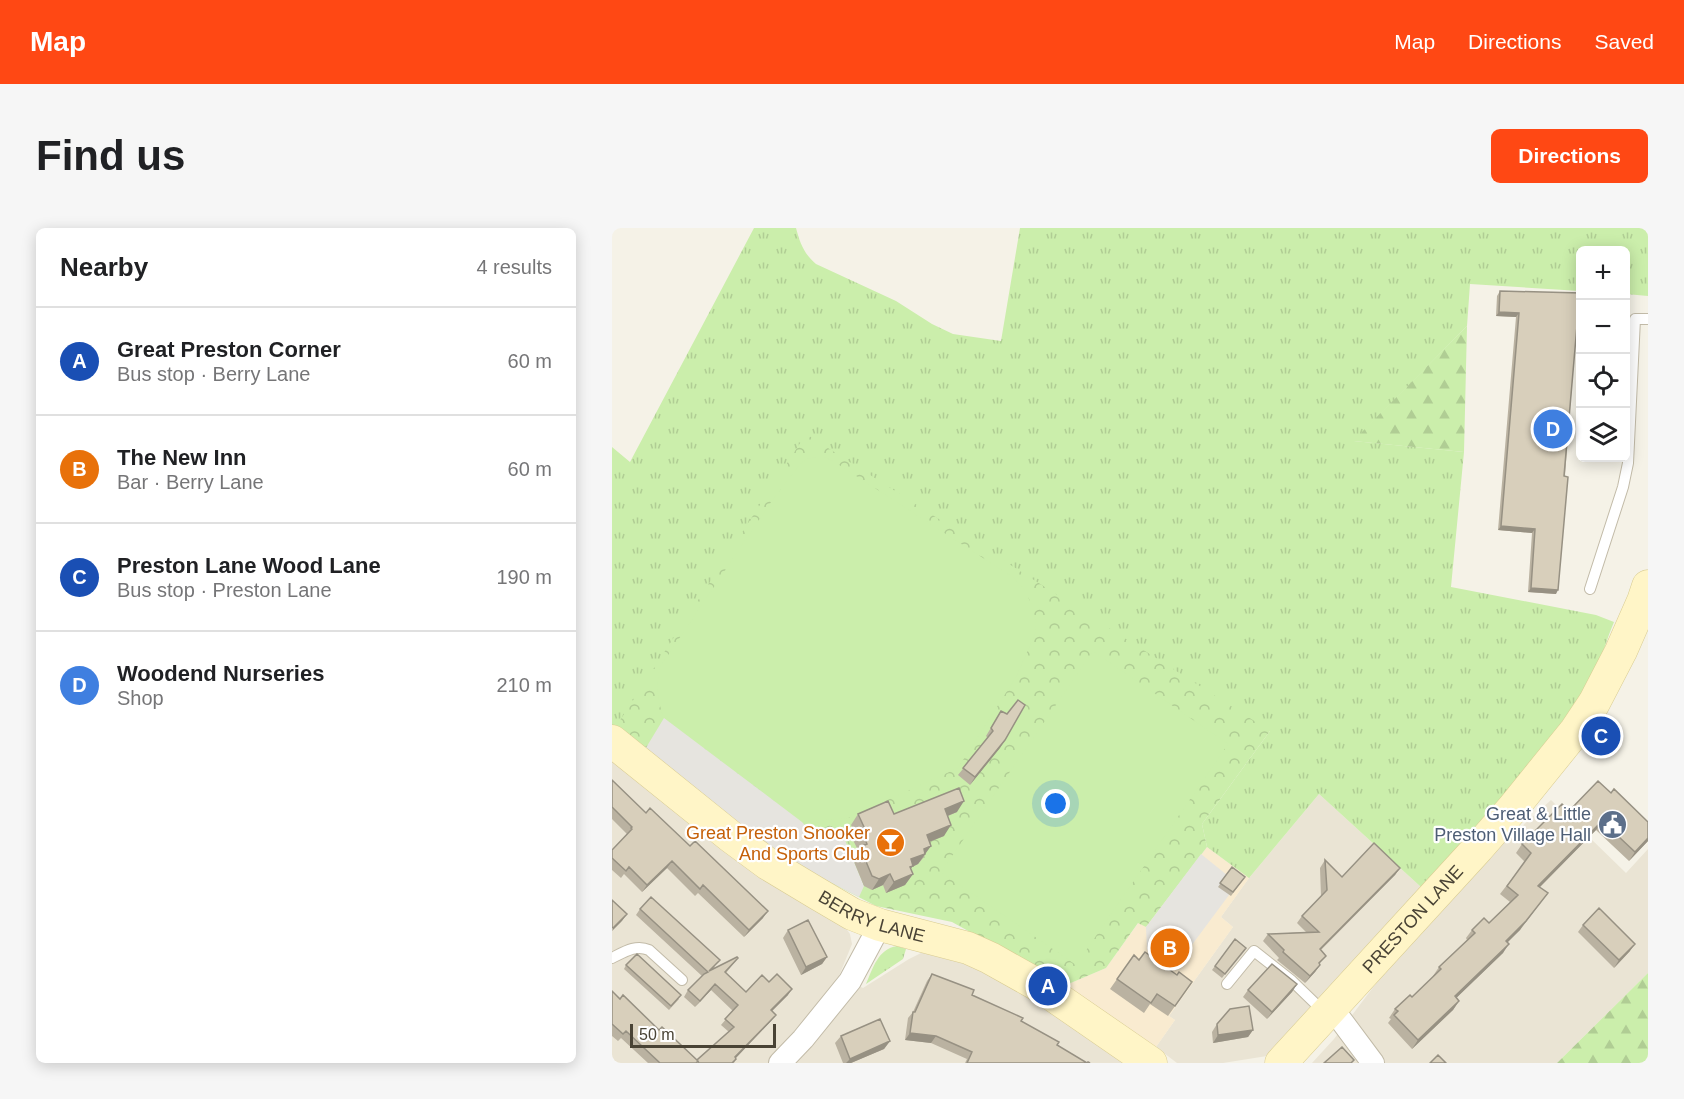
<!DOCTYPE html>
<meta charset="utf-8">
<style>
:root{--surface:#fff;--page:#f6f6f6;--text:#202124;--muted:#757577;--line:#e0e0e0;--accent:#ff4814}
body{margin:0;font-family:Helvetica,sans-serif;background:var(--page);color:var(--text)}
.controls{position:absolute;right:18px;top:18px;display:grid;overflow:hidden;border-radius:9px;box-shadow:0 3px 15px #0003}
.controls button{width:54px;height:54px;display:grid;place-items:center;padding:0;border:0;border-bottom:2px solid var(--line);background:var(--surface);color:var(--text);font:30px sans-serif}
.scale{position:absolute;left:18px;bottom:15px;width:146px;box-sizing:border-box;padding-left:6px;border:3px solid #494335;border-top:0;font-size:16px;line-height:21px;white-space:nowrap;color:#494335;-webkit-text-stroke:4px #fff;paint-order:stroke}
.you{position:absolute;left:444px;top:576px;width:21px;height:21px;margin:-15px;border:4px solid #fff;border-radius:50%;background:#1a73e8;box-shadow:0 0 0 9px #1a73e833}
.badge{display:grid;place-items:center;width:39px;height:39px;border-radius:50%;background:var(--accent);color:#fff;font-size:20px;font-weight:700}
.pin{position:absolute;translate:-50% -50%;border:3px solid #fff;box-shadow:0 2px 6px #0006}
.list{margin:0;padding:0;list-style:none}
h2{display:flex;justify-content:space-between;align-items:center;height:78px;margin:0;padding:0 24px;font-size:26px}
h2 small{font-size:20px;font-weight:400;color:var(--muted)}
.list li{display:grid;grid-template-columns:39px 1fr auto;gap:18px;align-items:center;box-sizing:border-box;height:108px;padding:0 24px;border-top:2px solid var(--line)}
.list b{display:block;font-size:22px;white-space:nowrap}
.list p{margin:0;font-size:20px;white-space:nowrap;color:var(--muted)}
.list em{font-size:20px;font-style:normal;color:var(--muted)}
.icon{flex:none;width:33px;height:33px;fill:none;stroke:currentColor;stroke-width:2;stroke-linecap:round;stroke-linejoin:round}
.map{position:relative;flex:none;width:1036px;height:835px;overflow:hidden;border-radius:9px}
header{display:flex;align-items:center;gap:36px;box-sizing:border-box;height:84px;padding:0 30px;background:var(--accent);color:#fff}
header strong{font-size:28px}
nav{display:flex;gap:33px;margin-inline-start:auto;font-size:21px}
.intro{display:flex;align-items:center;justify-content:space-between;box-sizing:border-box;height:144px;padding:0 36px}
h1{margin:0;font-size:42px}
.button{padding:15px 27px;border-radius:9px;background:var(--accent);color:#fff;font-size:21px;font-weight:700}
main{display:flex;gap:36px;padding:0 36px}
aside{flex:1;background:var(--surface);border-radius:9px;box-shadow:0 3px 15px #0003}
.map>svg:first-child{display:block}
.residential{fill:#eae4d4}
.commercial{fill:#f9ebd0}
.grass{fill:url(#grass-tufts)}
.forest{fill:url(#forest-firs)}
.park{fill:url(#park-crowns)}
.pitch{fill:#cbeeab}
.parking{fill:#e6e4df}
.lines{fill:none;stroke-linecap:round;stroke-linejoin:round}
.lane-casing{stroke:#c2bba8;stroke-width:12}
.street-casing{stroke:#c2bba8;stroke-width:24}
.secondary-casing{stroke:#d9cc92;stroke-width:33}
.lane{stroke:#fff;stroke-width:10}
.street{stroke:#fff;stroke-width:22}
.secondary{stroke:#fff5c7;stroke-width:32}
.wall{fill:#bab2a1}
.shaded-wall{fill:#979183}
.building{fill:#d8cfbb;stroke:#979183;stroke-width:1.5}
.labels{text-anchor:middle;stroke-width:4.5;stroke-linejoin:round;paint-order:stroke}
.service-label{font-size:18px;fill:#4e5e75;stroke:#fff;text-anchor:end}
.food-label{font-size:18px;fill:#c56008;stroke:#fff;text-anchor:end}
.street-label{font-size:18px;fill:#494335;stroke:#fff}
</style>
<header>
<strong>Map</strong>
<nav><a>Map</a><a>Directions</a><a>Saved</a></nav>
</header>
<div class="intro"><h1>Find us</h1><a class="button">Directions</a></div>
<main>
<aside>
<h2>Nearby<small>4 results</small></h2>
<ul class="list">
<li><span class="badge" style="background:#1a4fb4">A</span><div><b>Great Preston Corner</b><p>Bus stop · Berry Lane</p></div><em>60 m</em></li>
<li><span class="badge" style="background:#e8710a">B</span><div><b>The New Inn</b><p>Bar · Berry Lane</p></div><em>60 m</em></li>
<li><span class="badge" style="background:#1a4fb4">C</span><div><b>Preston Lane Wood Lane</b><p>Bus stop · Preston Lane</p></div><em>190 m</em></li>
<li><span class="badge" style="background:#3f7fe0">D</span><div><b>Woodend Nurseries</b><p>Shop</p></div><em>210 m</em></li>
</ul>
</aside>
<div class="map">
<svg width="1036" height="835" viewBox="0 0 1036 835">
<defs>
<pattern id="grass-tufts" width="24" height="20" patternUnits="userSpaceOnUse" patternTransform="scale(1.5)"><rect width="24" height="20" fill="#cbeeab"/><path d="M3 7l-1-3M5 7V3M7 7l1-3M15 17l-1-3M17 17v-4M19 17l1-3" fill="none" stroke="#b0cd94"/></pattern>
<pattern id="forest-firs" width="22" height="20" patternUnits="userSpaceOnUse" patternTransform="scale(1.5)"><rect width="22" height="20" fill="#cbeeab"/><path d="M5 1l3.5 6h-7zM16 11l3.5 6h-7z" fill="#b0cd94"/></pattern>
<pattern id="park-crowns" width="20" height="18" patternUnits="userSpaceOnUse" patternTransform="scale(1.5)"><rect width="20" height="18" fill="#cbeeab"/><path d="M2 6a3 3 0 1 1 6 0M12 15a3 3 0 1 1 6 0" fill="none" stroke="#b0cd94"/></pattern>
</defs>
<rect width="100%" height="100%" fill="#f5f2e7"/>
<path class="residential" d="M0,533L231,696L238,706L240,716L227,748L251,760L297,731L309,725H320L352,734L378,746L410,765L514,835H0Z
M707,566L809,659L655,828L611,835H565L544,819L563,792L557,788L621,699L609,689L637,650Z
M939,572L1014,645L1036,621V745L945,835H700L722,811L781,733L877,628Z"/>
<path class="commercial" d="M595,619L637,650L609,689L621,699L557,788L563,792L544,819L454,757L494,740L527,694L534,699Z"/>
<path class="grass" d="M142,0H184C188,15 192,26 204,36L284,73L320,96L341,106L389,113L408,0H1036V68L1014,66V22H969L968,63L858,56L855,98L742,213L852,224L839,359L984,387L1002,394C995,410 990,430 982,445C936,525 870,591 809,659L707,566L637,650L595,619L590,596L658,503L3,500L0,498V219L18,234Z
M285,718L294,721L291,731L254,756C261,740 266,721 285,718Z"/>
<path class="forest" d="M855,98L852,224L741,213Z
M1036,745V835H945Z"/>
<path class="park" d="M194,206L658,503L590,596L595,619L534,699L526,695L494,740L454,757L340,694L264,678L165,627L3,500Z"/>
<path class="pitch" d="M204,229H212L221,233L402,350L412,361L419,375L423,389L424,404L404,449L346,540L236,590L190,594L52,490C45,472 44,458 48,439L159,274L188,236L195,231Z
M481,423L616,516L464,737L329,644Z"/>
<path class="parking" d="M52,490L190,594L204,610L228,600L252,658L247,669L165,627L32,523Z
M589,626L615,647L617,667L562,741L535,721L534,699Z"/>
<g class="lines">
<defs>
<path id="lane" d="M978,361L1011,259L1016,235L1023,91H1036
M0,730C12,724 24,716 37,722L70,752
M615,756L642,723L680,753L712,784"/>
<path id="street" d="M720,780L761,835
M168,835L191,811L238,753L268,697"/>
<g id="secondary">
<path id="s1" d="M0,513L118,608L156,636L206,666L240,686L268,697L356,720L378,730L426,757L539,835"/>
<path id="s2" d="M669,835L866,620L901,580L964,502L982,475L1009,423L1031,373L1036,358"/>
</g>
</defs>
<use href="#lane" class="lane-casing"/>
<use href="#street" class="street-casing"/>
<use href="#secondary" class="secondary-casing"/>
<use href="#lane" class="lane"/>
<use href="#street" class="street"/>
<use href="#secondary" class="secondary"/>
</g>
<path class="wall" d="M888,63L965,90L944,366L916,364L920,305L886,302L904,89L884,88L885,68Z
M389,483L393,512L358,557L346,547L376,510L374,508Z
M0,552L34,585L151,690L132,709L86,665L83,668L55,640L30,664L12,646L9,650L0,642V622L15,606L0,591Z
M999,565L1036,594V613L1017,633L984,602L928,659L908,702L895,714L891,725L844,770L847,773L841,782L800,821L776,795L779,791L777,790L783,781L800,769L822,749L821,748L827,739L855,712L854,710L860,702L877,695L898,674L888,666L913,634L904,625L910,616L957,583Z
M345,584L336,588L332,608L317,614L312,629L306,636L300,639L298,641L301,646L293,657L274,665L271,657L260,662L252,658L240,629L246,622L241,612L244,608L239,597L246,586H282Z
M713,632L730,649L788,640L783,647L709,722L708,737L703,744L693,755L665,732L667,730L651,713L656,706L694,704L685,695L690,688L709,668L708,640Z
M620,639L633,649L619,668L606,659Z
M28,681L103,739L101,742L126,730L114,745L134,764L157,754L176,767L160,783L159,793L124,830V831L122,835H36L9,810L6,813L0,808V763L8,771L85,832L117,804L109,797L121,783L99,762L83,779L72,769L76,762L90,748L24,687Z
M971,697L1018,723L1002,740L966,704Z
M176,702L215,729L210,736L189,747L171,710Z
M623,711L634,720L610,750L600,742Z
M522,727L527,732L580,754L556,788L538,776L532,785L498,761Z
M14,737L67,771L57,782L12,741Z
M320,746L409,793L445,817L475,835H478H353L355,831L319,815L293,812L296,790L301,784L315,753Z
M685,756L680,764L655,791L631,769L636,762Z
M605,796L641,802L636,809L601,815L600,804Z
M229,808L278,813L272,821L239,835H231L223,815Z"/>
<path class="shaded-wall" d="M887,84L907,85L904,89L884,88Z
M889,298L923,301L920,305L886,302Z
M919,360L946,362L944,366L916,364Z
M393,512L388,520L358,557L363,549Z
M352,573L345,584L325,592L333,581Z
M990,593L984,602L920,667L926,658Z
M339,597L332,608L307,618L315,607Z
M1036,610V613L1017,633L1023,624Z
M319,618L306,636L300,639L293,648L299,631L312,621Z
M60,633L55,640L30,664L35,657Z
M788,640L783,647L702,728L708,721Z
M278,646L271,657L260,662L267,651Z
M301,646L293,657L274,665L282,654Z
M929,674L908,702L888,722L894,713Z
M156,683L151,690L132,709L137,702Z
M15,686L10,693L0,703L1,700Z
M897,716L891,725L837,777L843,768Z
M1023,716L1018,723L1002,740L1007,732Z
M215,729L210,736L189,747L194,739Z
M708,737L703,744L693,755L698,748Z
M103,756L99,762L83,779L88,773Z
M685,756L680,764L655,791L660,784Z
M180,761L176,767L154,789L159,782Z
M847,773L841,782L800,821L806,812Z
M164,787L159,793L119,835L123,829Z
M641,802L636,809L601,815L606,807Z
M298,805L324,808L319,815L293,812Z
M278,813L272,821L239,835H234L238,831Z"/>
<path class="building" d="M888,63L969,65V86H966L952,248L956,249L946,362L919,360L923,301L889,298L907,85L887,84Z
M406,472L413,477L393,512L363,549L351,540L381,503L379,500L389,483L395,486Z
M0,552L34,585L38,580L78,618L83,613L156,683L137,702L91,657L88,661L60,633L35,657L17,639L14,643L0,630V622L20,601L19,600L20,599L0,579Z
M986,553L999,565L1002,561L1036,594V610L1023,624L990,593L926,658L936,665L914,693L894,713L897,716L843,768L847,773L806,812L782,787L786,783L783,781L798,767L800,769L829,741L827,739L863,705L860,702L872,690L877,695L906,667L895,658L919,625L910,616L950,576L957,583Z
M347,560L352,573L333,581L339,597L315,607L319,618L312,621L313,626L299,631L301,638L298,639L301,646L282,654L278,646L267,651L260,648L248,619L255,616L249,601L252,599L246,586L276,573L282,586Z
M762,615L788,640L708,721L714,728L707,735L708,737L698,748L671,724L672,722L656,706L707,704L690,688L715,662L713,632L730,649Z
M620,639L633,649L621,664L608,655Z
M39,669L108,732L97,743L125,729L126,730L113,744L134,764L150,747L157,754L165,746L180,761L159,782L164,787L123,829L124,831L120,835H87L85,832L122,799L113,791L126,777L103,756L88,773L76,762L92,746L96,744L28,681Z
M0,672L15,686L1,700L0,699Z
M987,680L1023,716L1007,732L971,697Z
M196,692L215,729L194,739L176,702Z
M623,711L634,720L613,746L603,738Z
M533,724L565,747L567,744L580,754L563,778L545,766L539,775L505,751L522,727L527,732Z
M25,726L69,767L59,778L14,737Z
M660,736L685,756L660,784L636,762Z
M320,746L362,762L360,767L411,790L409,793L447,814L445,817L475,835L476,834L478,835H355L360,824L324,808L298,805L301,784H303Z
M0,763L8,771L11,767L47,802L50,799L86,833L84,835H48L14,803L11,806L0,796Z
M637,778L641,802L606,807L605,796L618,781Z
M268,791L278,813L238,831L229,808Z
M730,819L742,832L739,835H712Z
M826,827L834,835H818Z"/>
<defs>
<symbol id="civic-disc" viewBox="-11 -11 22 22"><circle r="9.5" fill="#5c6f8a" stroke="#fff"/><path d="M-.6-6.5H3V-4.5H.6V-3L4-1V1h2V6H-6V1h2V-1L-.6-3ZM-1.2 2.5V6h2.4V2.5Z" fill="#fff"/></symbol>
<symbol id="bar-disc" viewBox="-11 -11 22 22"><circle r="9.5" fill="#e8710a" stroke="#fff"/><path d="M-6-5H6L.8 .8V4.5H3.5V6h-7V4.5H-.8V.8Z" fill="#fff"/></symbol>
</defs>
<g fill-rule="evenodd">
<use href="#civic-disc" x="984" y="580" width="33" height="33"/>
<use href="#bar-disc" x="262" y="598" width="33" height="33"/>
</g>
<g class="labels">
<g class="service-label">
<text x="979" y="592">Great &amp; Little<tspan x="979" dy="21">Preston Village Hall</tspan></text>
</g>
<g class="food-label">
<text x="258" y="611">Great Preston Snooker<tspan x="258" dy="21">And Sports Club</tspan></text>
</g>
<g class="street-label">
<text dy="6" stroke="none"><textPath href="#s1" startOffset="316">BERRY LANE</textPath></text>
<text dy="6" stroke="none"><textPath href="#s2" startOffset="195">PRESTON LANE</textPath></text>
</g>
</g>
</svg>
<div class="controls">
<button>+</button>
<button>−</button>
<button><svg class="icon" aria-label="locate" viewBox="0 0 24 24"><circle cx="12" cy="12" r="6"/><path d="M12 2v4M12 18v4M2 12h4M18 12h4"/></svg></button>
<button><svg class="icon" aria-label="layers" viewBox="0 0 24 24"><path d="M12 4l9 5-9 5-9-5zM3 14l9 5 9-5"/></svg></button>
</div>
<div class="scale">50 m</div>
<div class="you"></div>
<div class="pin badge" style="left:436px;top:758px;background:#1a4fb4">A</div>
<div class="pin badge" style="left:558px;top:720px;background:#e8710a">B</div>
<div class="pin badge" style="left:989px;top:508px;background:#1a4fb4">C</div>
<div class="pin badge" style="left:941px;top:201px;background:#3f7fe0">D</div>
</div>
</main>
